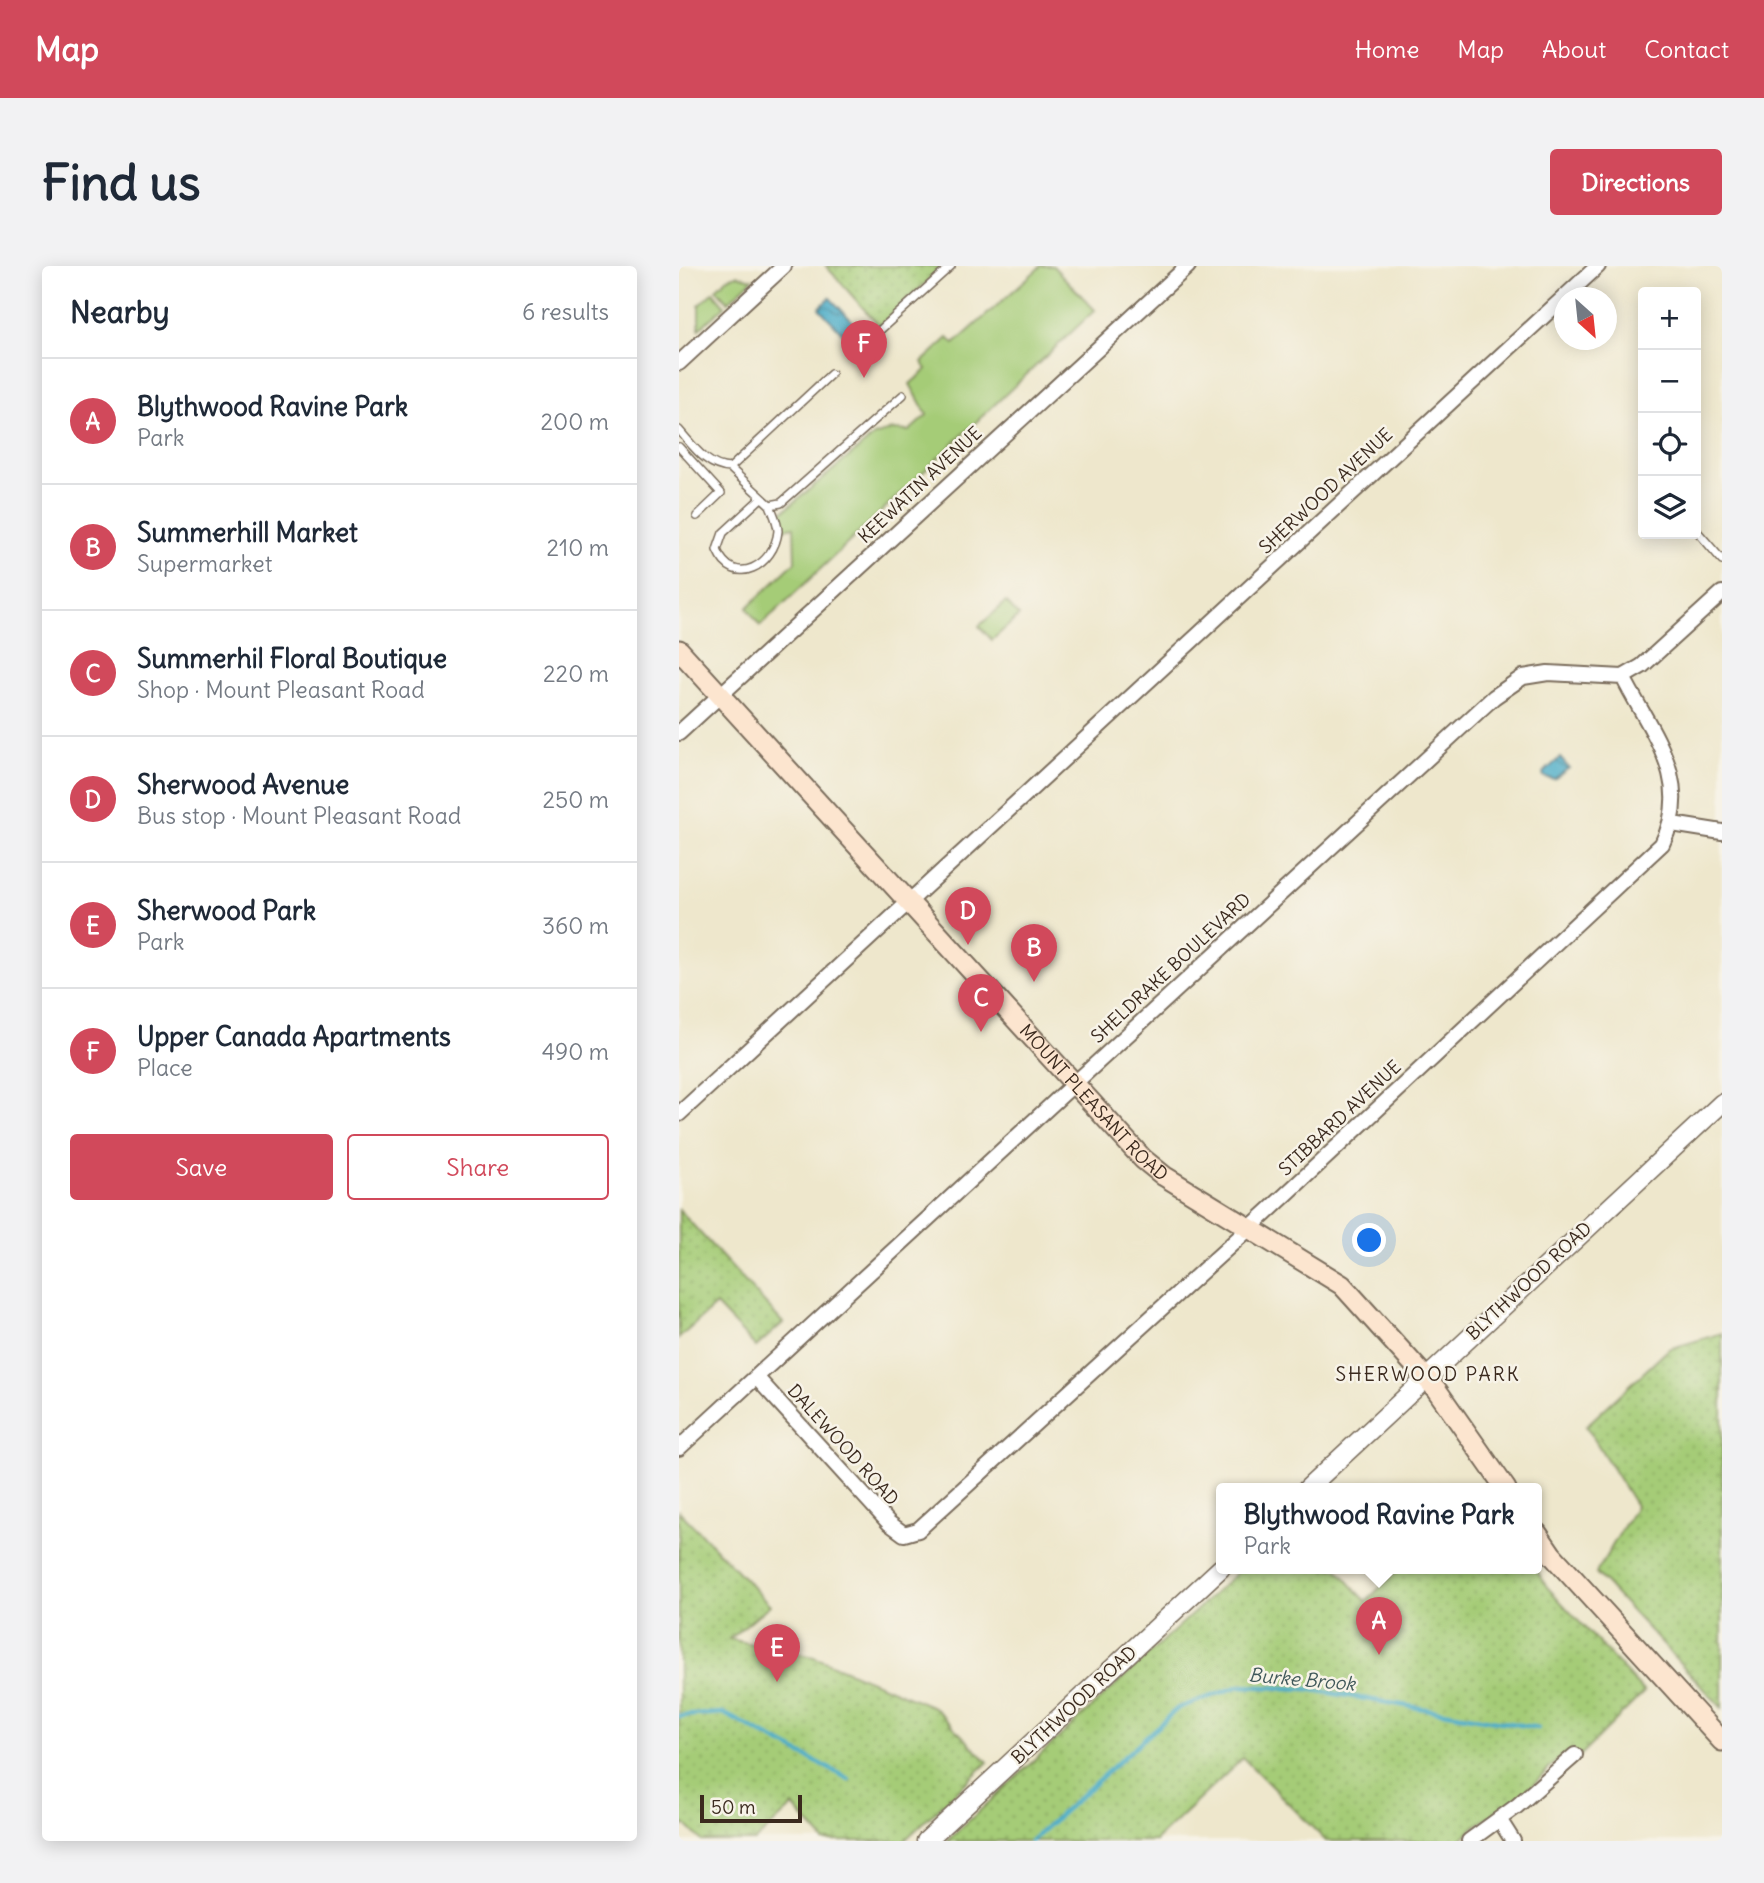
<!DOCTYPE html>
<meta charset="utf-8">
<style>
:root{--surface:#fff;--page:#f2f2f3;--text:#1f2937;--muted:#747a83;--line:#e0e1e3;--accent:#d1495b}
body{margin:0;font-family:Delius,sans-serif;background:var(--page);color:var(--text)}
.controls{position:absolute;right:21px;top:21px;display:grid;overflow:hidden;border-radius:7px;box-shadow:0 4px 18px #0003}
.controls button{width:63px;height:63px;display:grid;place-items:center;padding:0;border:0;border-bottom:2px solid var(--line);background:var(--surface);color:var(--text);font:35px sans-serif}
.compass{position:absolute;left:875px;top:21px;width:63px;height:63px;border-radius:50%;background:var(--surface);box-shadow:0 4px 18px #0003;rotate:153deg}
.scale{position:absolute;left:21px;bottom:18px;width:102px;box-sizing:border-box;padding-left:7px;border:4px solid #3b2a1e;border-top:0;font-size:19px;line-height:24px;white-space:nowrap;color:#3b2a1e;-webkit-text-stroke:5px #f7f3e8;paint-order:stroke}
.you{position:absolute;left:691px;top:975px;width:24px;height:24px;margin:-18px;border:5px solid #fff;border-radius:50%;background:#1a73e8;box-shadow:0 0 0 10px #1a73e833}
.badge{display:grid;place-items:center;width:46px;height:46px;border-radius:50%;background:var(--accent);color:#fff;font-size:23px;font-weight:700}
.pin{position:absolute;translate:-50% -58px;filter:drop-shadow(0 2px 4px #0008)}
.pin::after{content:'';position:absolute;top:37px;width:24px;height:21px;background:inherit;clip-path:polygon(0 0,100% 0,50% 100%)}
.popup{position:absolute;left:537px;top:1217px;width:326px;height:91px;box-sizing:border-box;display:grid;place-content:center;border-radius:7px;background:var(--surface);filter:drop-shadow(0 2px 5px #0005);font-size:23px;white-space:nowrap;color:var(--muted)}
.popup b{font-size:26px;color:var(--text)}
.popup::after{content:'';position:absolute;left:50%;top:100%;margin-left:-14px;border:14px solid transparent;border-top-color:var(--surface)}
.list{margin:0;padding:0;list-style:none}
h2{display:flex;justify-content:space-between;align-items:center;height:91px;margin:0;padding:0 28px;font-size:30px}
h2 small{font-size:23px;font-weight:400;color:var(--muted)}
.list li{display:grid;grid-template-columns:46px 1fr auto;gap:21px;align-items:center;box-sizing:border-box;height:126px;padding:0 28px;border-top:2px solid var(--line)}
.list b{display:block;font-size:26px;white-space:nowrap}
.list p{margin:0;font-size:23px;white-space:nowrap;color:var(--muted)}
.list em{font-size:23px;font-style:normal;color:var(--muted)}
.actions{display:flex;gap:14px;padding:21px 28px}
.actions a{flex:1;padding:16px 0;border:2px solid var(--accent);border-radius:7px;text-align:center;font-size:24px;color:var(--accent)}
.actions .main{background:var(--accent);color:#fff}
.icon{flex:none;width:38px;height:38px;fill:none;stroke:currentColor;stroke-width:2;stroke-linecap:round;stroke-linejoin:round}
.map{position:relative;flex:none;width:1043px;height:1575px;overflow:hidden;border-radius:7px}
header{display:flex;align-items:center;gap:42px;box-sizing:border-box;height:98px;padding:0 35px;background:var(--accent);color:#fff}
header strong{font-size:33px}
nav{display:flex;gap:38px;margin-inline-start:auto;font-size:24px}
.intro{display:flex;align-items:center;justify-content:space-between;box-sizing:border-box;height:168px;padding:0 42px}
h1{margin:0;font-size:49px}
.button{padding:18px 32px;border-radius:7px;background:var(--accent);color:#fff;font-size:24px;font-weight:700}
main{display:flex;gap:42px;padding:0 42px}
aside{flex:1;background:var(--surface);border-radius:7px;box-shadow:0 4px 18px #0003}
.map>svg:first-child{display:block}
.grass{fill:#a5cc77;stroke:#707b4a;stroke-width:2}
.park{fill:url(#park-dots);stroke:#707b4a;stroke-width:2}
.water{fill:url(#water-waves);stroke:#426b73;stroke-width:2}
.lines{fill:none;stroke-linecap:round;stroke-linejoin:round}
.stream{stroke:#49acc8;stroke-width:4.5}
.service-casing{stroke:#7a6c5b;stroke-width:10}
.minor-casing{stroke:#7a6c5b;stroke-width:18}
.tertiary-casing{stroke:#7a6c5b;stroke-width:21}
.secondary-casing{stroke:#7a6c5b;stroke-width:23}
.service{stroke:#fff;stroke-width:7}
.minor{stroke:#fff;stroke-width:14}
.tertiary{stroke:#fff;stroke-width:18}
.secondary{stroke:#fce5cf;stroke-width:19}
.labels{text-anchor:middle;stroke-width:5;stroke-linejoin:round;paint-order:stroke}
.street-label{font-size:18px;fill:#3b2a1e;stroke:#f7f3e8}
.neighbourhood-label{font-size:19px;letter-spacing:2px;fill:#3b2a1e;stroke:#f7f3e8}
.water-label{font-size:19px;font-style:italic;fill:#40585a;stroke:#f7f3e8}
</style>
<header>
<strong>Map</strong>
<nav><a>Home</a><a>Map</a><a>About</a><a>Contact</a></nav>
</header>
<div class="intro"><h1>Find us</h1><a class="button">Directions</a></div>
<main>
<aside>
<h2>Nearby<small>6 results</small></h2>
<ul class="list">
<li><span class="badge">A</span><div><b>Blythwood Ravine Park</b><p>Park</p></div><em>200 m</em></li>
<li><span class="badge">B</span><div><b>Summerhill Market</b><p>Supermarket</p></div><em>210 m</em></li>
<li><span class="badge">C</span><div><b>Summerhil Floral Boutique</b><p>Shop · Mount Pleasant Road</p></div><em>220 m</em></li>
<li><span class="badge">D</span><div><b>Sherwood Avenue</b><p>Bus stop · Mount Pleasant Road</p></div><em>250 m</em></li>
<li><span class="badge">E</span><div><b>Sherwood Park</b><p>Park</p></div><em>360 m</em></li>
<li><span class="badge">F</span><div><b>Upper Canada Apartments</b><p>Place</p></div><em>490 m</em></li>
</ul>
<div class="actions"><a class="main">Save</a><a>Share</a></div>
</aside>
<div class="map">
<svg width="1043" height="1575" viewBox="0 0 1043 1575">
<defs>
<pattern id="park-dots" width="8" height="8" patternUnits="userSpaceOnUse" patternTransform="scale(1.75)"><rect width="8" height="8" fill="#a5cc77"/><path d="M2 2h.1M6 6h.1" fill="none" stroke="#8faf66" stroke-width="1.8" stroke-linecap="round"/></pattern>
<pattern id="water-waves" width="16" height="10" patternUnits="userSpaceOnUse" patternTransform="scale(1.75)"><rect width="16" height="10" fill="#49acc8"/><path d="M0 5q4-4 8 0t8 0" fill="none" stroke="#3e8ca2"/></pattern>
</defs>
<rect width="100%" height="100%" fill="#f7f3e8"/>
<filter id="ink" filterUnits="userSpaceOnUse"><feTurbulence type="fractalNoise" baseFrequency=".0143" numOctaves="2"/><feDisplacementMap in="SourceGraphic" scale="14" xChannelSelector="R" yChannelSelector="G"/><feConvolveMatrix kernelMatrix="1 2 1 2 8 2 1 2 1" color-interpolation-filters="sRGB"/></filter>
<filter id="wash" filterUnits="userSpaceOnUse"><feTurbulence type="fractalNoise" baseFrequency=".00686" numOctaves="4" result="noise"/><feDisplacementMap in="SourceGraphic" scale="28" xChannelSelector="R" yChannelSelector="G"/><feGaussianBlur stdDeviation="1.57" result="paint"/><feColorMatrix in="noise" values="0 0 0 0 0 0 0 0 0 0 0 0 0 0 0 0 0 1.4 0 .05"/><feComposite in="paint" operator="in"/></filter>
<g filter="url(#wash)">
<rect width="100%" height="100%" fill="#eee7cc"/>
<path class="grass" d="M362,0H374L416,44L81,360L68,342L116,296L115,261L104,263L102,247L195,170L213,164L230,165L248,149L231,118L248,103L243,96L269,72L275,78Z
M58,9L74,13L49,36L37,23L49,12Z
M34,26L46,40L20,63V39Z
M327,336L340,350L313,374L300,360Z"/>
<path class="park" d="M147,0H265L200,60Z
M0,944L104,1057L77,1081L37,1039L0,1072Z
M1043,1067V1442L917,1307L957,1240L907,1160L990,1083Z
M0,1245L91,1339L50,1373L135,1391L255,1441L309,1496L225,1575H145L114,1540L76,1575H23L6,1558L0,1563Z
M562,1303H658L687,1335L721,1303H857L868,1321L965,1426L892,1499L881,1492L839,1534L797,1559L780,1575H647L564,1492L476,1575H268Z"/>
<path class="water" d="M151,32L177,59L166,70L140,42Z
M881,492L890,502L875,513L865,511L864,507Z"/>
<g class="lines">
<path class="stream" d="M0,1450L44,1447L170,1513
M352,1575L499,1442L561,1420L628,1423L859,1462"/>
</g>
</g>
<g filter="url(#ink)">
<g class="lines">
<defs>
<path id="service" d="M190,74L272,0
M0,164C15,181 28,201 51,202L91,239L102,237L224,129
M0,181L42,227L18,250
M51,202L152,108
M81,233L44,267L38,284C55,324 96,298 99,265C99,257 94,247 91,239
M1017,264L1043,294"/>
<path id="minor" d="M0,97L105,0
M0,467L509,0
M993,558L1043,566
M0,848L919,0
M78,1112L210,1257L225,1268L239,1264L586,948L983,578C1015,514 972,467 944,411
M0,1182L815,431L844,411L869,407L944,411L963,400L1043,327
M820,1553L834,1575
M790,1575L838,1540L896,1489"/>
<path id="tertiary" d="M628,1223L1043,837
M247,1575L542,1302"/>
<g id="secondary">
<path id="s1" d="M0,384L464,893L485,910L663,1019L757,1123L827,1223"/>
<path d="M858,1267L873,1289L1043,1475"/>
</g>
</defs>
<use href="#service" class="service-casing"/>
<use href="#minor" class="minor-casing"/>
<use href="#tertiary" class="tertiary-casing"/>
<use href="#secondary" class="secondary-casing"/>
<use href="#service" class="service"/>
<use href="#minor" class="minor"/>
<use href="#tertiary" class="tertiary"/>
<use href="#secondary" class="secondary"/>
</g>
</g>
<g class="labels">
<g class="street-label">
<text transform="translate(241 219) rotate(-43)" y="6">KEEWATIN AVENUE</text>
<text transform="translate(647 225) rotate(-43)" y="6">SHERWOOD AVENUE</text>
<text transform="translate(492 702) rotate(-43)" y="6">SHELDRAKE BOULEVARD</text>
<text dy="6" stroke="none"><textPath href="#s1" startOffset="614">MOUNT PLEASANT ROAD</textPath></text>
<text transform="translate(661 852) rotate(-43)" y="6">STIBBARD AVENUE</text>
<text transform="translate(850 1015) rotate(-43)" y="6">BLYTHWOOD ROAD</text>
<text transform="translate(164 1179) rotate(48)" y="6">DALEWOOD ROAD</text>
<text transform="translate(395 1439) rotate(-43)" y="6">BLYTHWOOD ROAD</text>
</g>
<g class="neighbourhood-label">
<text x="749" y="1115">SHERWOOD PARK</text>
</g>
<g class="water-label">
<text transform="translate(623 1413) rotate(5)" y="7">Burke Brook</text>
</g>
</g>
</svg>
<div class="controls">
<button>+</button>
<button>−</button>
<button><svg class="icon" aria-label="locate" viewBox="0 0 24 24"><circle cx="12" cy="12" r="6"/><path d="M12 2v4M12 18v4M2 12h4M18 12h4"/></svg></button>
<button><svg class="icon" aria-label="layers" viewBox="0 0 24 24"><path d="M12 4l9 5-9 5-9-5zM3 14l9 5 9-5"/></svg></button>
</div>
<svg class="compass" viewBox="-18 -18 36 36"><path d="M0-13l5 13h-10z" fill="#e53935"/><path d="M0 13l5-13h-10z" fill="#747a83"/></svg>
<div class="scale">50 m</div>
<div class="you"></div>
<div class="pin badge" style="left:700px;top:1389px">A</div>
<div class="popup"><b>Blythwood Ravine Park</b>Park</div>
<div class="pin badge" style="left:355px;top:716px">B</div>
<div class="pin badge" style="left:302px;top:766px">C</div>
<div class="pin badge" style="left:289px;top:679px">D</div>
<div class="pin badge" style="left:98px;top:1416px">E</div>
<div class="pin badge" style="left:185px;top:112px">F</div>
</div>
</main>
